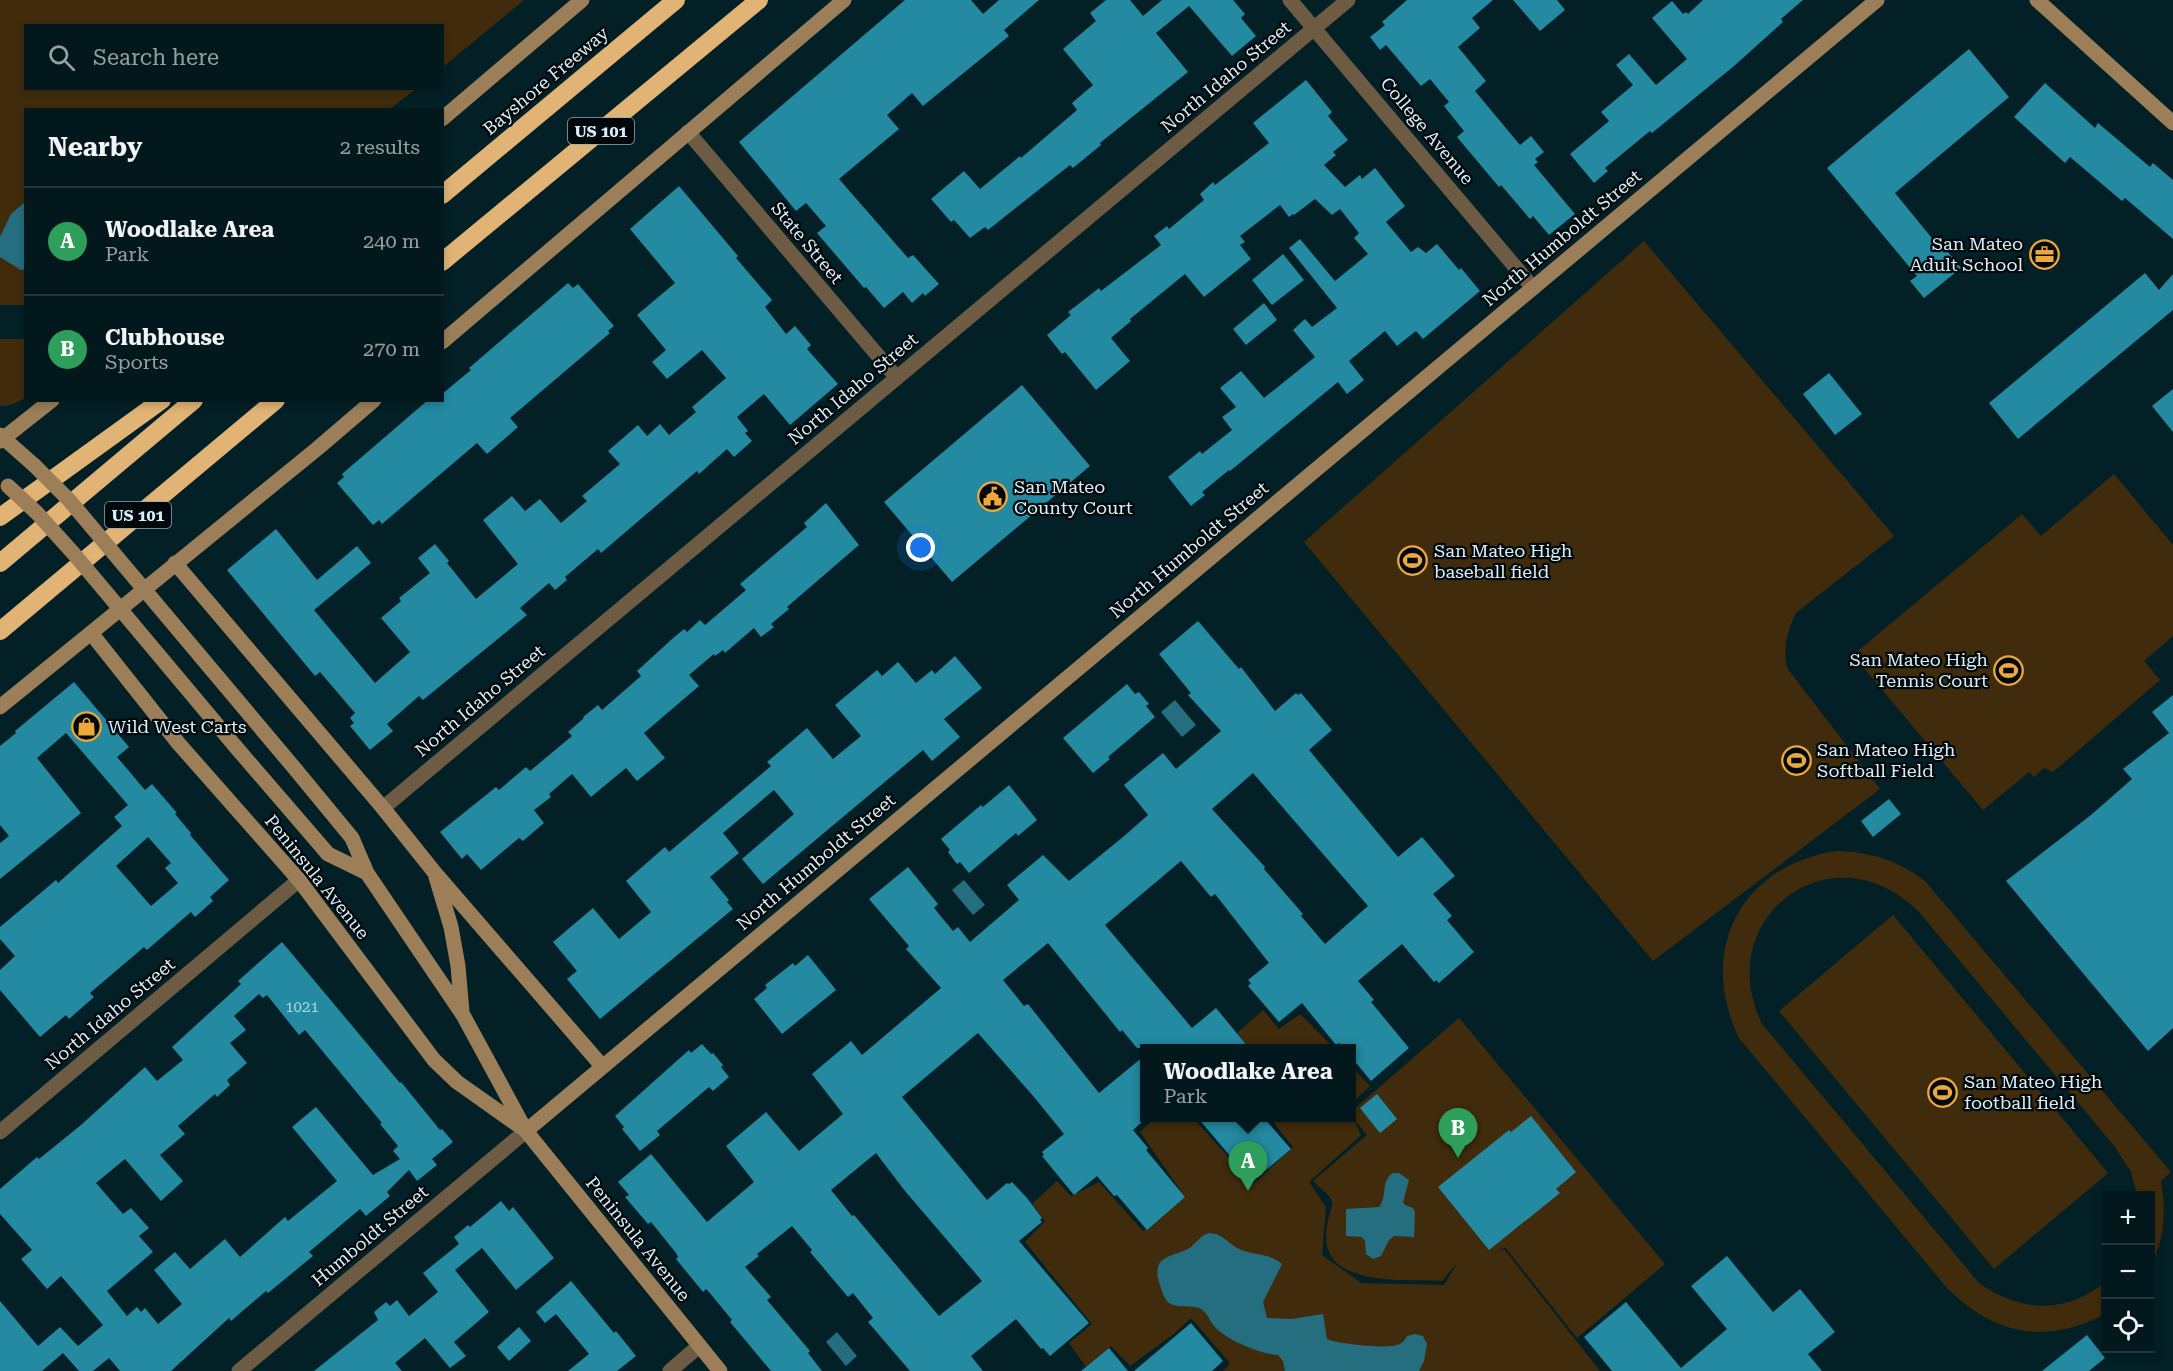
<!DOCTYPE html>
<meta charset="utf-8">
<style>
:root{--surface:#02181d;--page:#10252a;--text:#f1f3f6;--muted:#96a0a4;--line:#23373b;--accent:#d93025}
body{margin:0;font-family:"Roboto Serif",serif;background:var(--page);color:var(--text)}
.controls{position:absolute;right:18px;bottom:18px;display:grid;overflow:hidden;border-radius:0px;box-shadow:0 3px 9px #0003}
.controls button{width:54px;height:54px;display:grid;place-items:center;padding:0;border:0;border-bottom:2px solid var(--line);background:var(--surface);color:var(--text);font:30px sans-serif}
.you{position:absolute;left:921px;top:548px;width:21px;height:21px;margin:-15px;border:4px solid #fff;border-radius:50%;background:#1a73e8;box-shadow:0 0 0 9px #1a73e833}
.badge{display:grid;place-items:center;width:39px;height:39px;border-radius:50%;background:var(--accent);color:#fff;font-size:20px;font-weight:700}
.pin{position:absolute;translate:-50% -50px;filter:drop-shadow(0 2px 3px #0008)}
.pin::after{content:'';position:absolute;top:32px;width:21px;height:18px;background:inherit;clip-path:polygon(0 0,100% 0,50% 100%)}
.popup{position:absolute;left:1140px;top:1044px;width:216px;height:78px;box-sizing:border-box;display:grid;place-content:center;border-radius:0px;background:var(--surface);filter:drop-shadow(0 2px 4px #0005);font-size:20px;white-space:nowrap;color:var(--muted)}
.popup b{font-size:22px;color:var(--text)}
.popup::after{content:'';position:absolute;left:50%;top:100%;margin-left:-12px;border:12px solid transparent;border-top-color:var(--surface)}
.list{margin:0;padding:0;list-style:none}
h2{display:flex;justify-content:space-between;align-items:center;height:78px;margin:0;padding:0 24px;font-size:26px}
h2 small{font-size:20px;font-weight:400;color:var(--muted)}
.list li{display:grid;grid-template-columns:39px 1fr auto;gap:18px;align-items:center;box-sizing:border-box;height:108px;padding:0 24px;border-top:2px solid var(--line)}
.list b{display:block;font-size:22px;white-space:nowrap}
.list p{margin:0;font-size:20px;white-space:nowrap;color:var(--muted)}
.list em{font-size:20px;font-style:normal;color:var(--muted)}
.icon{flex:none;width:33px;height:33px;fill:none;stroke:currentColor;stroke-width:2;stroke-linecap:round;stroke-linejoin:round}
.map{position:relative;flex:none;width:2173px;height:1371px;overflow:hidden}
.search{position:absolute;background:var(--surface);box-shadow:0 3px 9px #0003;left:24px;top:24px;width:420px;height:66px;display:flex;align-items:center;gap:15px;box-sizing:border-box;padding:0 21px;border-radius:0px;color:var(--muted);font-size:22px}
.panel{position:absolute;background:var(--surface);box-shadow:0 3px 9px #0003;left:24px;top:108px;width:420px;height:294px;border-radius:0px}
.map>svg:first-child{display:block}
.green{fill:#402c0c;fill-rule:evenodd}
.water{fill:#246e80}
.building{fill:#238aa1;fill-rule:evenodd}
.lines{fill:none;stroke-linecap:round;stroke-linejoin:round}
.street{stroke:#6d5b43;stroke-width:15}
.secondary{stroke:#9c7f58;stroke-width:15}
.highway{stroke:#e1b475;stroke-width:18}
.secondary-bridge{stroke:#9c7f58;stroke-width:15}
.labels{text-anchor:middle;stroke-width:4.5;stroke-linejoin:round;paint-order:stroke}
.number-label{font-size:15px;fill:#acd6e0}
.shield{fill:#00080c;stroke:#99aaaf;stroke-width:1.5}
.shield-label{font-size:16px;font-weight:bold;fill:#daeff5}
.street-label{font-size:18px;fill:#daeff5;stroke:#00080c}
.poi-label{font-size:18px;fill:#daeff5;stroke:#00080c;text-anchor:start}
</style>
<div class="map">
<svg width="2173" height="1371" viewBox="0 0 2173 1371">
<rect width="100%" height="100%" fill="#032027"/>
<path class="green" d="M0,0H524L443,67L442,26H26V88L416,89L390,109L26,110L25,305H0Z
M1644,241L1894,536L1796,613C1787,631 1783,648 1787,668L1880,789L1653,961L1304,542Z
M0,339H26L25,398C17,403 10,406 0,406Z
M2114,474L2173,545V636L2144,661L2160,680L2053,772L2044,768L2034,777L2029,772L1983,810L1853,655L2022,514L2041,536Z
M1836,851C1871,852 1897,860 1925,881L2171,1172L2161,1181C2166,1210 2165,1238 2151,1265L2150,1196L2137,1195L2131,1172L2115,1147L1919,912C1834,826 1710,916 1762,1024L1979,1283C2020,1312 2065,1315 2105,1282V1314C2046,1345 1994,1335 1947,1288L1739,1038C1697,951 1740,866 1836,851Z
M1893,915L2108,1173L1994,1269L1779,1011Z
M1263,1010L1279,1029L1300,1014L1334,1048H1250L1237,1033Z
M1459,1018L1665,1264L1577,1338L1505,1247L1496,1252L1504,1249L1600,1371H1223L1230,1363L1191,1318L1175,1333L1130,1366L1111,1346L1086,1367L1069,1343L1092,1324L1025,1242L1045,1221L1032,1204L1057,1181L1071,1196L1099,1182L1143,1231L1185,1197L1140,1132L1154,1118H1193L1253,1184L1293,1147L1270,1118H1352V1111ZM1353,1118L1367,1135L1313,1181C1340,1206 1332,1196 1327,1227C1316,1288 1404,1279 1442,1281L1457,1263L1444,1285L1361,1283L1322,1255L1326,1207L1309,1182L1361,1135Z
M1352,1067L1370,1086L1352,1103Z"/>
<path class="water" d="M25,202V269L21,270L0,257V237L11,214Z
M1175,700L1196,725L1182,737L1161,712Z
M964,880L985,905L973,915L952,890Z
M1393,1173H1399L1409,1180L1403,1202L1405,1205L1413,1208L1415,1212L1414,1237L1394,1236L1389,1240L1381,1256L1373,1259L1366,1254L1365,1241L1362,1237L1346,1236V1209L1379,1207C1388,1196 1380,1181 1393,1173Z
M1209,1233C1221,1233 1227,1242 1237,1248C1252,1256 1268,1252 1282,1264L1263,1302L1267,1318L1292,1319L1323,1314L1327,1339C1338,1344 1386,1349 1397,1345C1402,1344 1405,1340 1407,1336L1415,1334L1423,1336L1427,1344L1424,1361L1419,1371H1285L1283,1361L1278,1355C1260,1354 1227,1340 1215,1327C1210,1322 1208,1313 1201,1309C1192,1304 1178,1309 1169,1303C1163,1298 1162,1290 1159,1282C1151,1253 1175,1258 1191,1247C1198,1241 1200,1236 1209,1233Z
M837,1332L857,1356L846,1366L826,1342Z"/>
<path class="building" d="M905,0H971L983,14L999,0H1039L1004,30L1009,36L923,106L912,93L887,115L899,129L839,179L908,258L913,255L939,284L925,296L923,293L912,303L903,292L884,308L866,287L864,288L817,233L826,226L806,203L796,211L739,142Z
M1106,0H1130L1143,16L1162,0H1233L1245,14L1241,18L1256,36L1232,56L1189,6L1156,33L1188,72L1100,143L1101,145L1073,168L1070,165L988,230L985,227L970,238L954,220L951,222L931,199L964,171L980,189L1020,156L1021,158L1077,110L1072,103L1093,85L1063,49L1096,21L1090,13Z
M1407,0H1493L1472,18L1480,28L1458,47L1486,81L1475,91L1520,145L1531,136L1544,152L1535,159L1538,162L1534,165L1575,214L1549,235L1533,216L1530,219L1501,185L1499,187L1457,137L1464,131L1444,106L1449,102L1430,79L1421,86L1386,45L1380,50L1370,37L1385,25L1382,22Z
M1513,0H1557L1565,10L1540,31Z
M1703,0H1803L1781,19L1783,22L1734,66L1652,133L1650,131L1605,168L1608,171L1594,183L1570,154L1609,121L1601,112L1633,85L1616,65L1629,54L1656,85L1687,59L1652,18L1672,1L1683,14L1686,12L1688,14Z
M1969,49L2009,97L1895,193L1944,253L1947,251L1961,268L1924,298L1910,281L1917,276L1827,168Z
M1306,80L1332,112L1328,116L1348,140L1333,152L1336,155L1324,165L1345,187L1360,175L1362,179L1375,168L1405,206L1386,222L1411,252L1418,247L1426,253L1437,244L1459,270L1461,268L1480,291L1423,339L1416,331L1397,346L1385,331L1349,361L1364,380L1347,394L1338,382L1230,471L1229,470L1202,492L1205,495L1191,506L1168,477L1200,451L1202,454L1232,430L1222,417L1236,407L1220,388L1241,371L1264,398L1315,357L1293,330L1305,319L1312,327L1337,308L1289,248L1300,239L1335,281L1368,254L1354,238L1359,233L1340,209L1332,215L1315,199L1294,215L1293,214L1289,217L1280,205L1240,236L1245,242L1240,245L1251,259L1204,297L1185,274L1130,319L1131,321L1111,338L1130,361L1096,390L1065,352L1062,354L1047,335L1071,315L1068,312L1081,302L1099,288L1101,291L1161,245L1154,236L1167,226L1169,229L1204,200L1200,194L1213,182L1215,185L1269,143L1253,123Z
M2045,83L2095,128L2098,123L2150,167L2153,163L2173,180V239L2125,198L2122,201L2070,157L2065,163L2014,117Z
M679,186L738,256L736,258L772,300L765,307L786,334L795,326L811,345L807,349L838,384L790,425L764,394L737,417L748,431L745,433L752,441L734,457L727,449L699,474L697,471L601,553L598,549L565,577L567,580L555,590L549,583L520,608L527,615L423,700L419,696L387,724L393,731L370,750L350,726L354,723L350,718L355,713L320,672L315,676L227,570L276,529L317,580L357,546L371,563L314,610L375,683L410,652L381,618L401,601L399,598L430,573L418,558L435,544L449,561L447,563L476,599L518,564L483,520L512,496L525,511L540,499L561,523L587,501L582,496L620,464L608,451L638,425L647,436L660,424L669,435L696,412L692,407L726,378L702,350L667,379L652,362L666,350L637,315L675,283L630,229Z
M1283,254L1304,280L1272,305L1252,280Z
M2145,273L2159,290L2173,274V310L2018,439L1989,403Z
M568,283L573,288L578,284L614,326L608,331L610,333L510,418L518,427L487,454L477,443L382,524L379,520L373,525L337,483L344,477L342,474L428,400H442V394L471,370L469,368Z
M1264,303L1277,320L1246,345L1233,329Z
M1829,373L1862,414L1835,435L1803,394Z
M1022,385L1090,466L952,582L884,502Z
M2173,389V432L2152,406Z
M826,503L859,545L787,607L789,609L771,624L774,627L761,637L754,628L725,653L723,650L715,656L714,654L689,675L699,686L644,733L665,758L637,781L626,768L591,797L572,774L549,794L551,797L534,810L544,823L523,841L519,838L481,870L467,854L462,859L440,832L496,787L499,790L526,767L530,771L572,736L568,732L584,718L583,717L598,705L602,710L641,676L637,671L672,639L684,629L687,632L700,620L705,625L746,590L740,584L807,527L804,523Z
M1198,621L1239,669L1241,667L1275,711L1296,693L1298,695L1301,693L1332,730L1309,750L1398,857L1422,837L1455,876L1433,894L1452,916L1447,920L1474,952L1439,983L1436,980L1434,982L1402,944L1358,981L1374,1000L1371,1002L1409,1048L1371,1081L1352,1058V1048H1344L1339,1043L1336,1045L1302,1003L1279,1022L1248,986L1251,983L1248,980L1269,963L1215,894L1211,897L1181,861L1105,925L1192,1028L1216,1008L1249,1048H1137L1122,1030L1120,1032L1048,943L1003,980L1024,1006L1028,1004L1099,1093L1144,1056V1120L1133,1130L1148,1148L1146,1150L1185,1197L1147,1230L1117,1195L1114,1196L1097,1176L1074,1195L1042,1156L1044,1155L1042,1152L1064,1134L1034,1097L978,1033L902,1097L987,1200L1007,1183L1009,1184L1012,1182L1027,1198L1042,1218L1040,1220L1042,1222L1019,1241L1089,1323L1050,1356L1043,1348L1041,1349L1016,1319L971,1356L983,1371H910L868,1322L873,1318L853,1293L848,1297L810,1252L812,1250L792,1226L757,1254L759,1256L745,1267L771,1297L767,1300L810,1351L808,1353L822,1371H771L730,1322L732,1320L709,1292L706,1289L703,1292L676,1259L678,1257L676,1253L651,1222L648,1224L625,1197L629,1195L618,1182L651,1154L707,1222L754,1182L726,1146L766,1112L799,1151L843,1114L812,1074L851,1041L862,1055L941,988L906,949L909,946L869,899L908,867L938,904L934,908L953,931L958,927L970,942L1019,900L1007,885L1043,855L1069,881L1123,837L1148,815L1124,785L1163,753L1176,769L1221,731L1188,695L1191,693L1159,654ZM1253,773L1368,906L1325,944L1301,916L1303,914L1264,869L1265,867L1212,809ZM876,1153L905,1191L982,1281L939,1316L854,1215L852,1216L831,1190Z
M955,656L982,688L944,719L960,737L932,761L923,750L763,884L742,859L794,814L774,790L723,833L739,853L710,877L729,900L727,902L733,909L600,1019L567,979L577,971L553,942L593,908L619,939L651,912L626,881L665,847L669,852L771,766L767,762L807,728L833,759L861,736L835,705L877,670L882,676L898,662L916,683L932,670L935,674Z
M74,682L129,747L117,757L145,790L152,784L177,813L175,814L191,833L190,835L229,880L210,897L213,901L195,917L191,912L147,950L144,947L90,993L94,997L69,1019L66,1015L40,1037L0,990V970L15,956L0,939V927L56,880L58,883L122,826L114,817L128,805L66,733L37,758L81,813L0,879V843L9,836L0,825V746L16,733L15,731ZM148,837L171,863L165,868L178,883L151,906L116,866Z
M1127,684L1135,694L1139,692L1149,704L1146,706L1155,717L1108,757L1110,759L1093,773L1063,738Z
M2173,695V1028L2148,1051L2006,881L2091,815L2132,779L2123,769L2169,733L2152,712Z
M1009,785L1037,820L1018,836L1016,833L969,873L960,862L957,864L948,852L950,850L941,839L981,805L983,807Z
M1889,799L1901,814L1873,837L1861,821Z
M282,942L400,1083L401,1082L440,1130L442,1129L453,1142L432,1159L437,1165L417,1181L409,1170L387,1192L390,1196L366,1216L360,1209L309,1252L313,1256L268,1293L266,1291L231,1321L229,1318L171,1371H120L109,1358L93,1371H79L63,1353L42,1371H0V1301L38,1346L60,1327L78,1346L103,1325L61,1276L47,1289L21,1259L32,1250L0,1214V1189L37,1157L39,1159L81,1125L145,1067L157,1081L183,1060L172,1047L241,984L238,981ZM259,994L263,998L267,995L299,1035L305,1030L382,1123L380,1124L398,1146L393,1151L400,1159L373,1175L316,1107L292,1127L337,1181L288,1221L285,1217L240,1257L225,1239L190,1269L175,1252L154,1270L182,1304L158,1324L145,1308L141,1312L137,1307L127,1316L107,1291L153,1252L139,1236L149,1228L131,1208L123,1214L96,1183L125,1159L161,1201L183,1181L160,1155L185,1134L178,1126L215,1094L217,1097L230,1085L227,1080L247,1063L230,1043L246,1030L234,1016Z
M808,955L836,990L782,1034L754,999L767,988L765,985L793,963L795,966Z
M702,1044L711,1054L713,1053L723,1065L721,1067L729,1077L713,1091L709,1087L657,1131L660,1135L640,1151L622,1129L624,1127L615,1116L689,1050L691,1053Z
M1377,1094L1397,1119L1380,1133L1360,1108Z
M1531,1116L1576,1172L1556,1189L1560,1193L1489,1250L1438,1187L1509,1130L1511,1132Z
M1198,1118H1264L1291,1149L1252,1182Z
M501,1201L509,1211L513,1207L554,1258L516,1290L482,1248L455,1270L489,1312L454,1342L466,1356L450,1368L425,1338L395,1363L402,1371H314L378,1320L374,1312L386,1302L390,1306L397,1300L409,1316L438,1292L423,1273L459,1244L454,1237L468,1225L470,1227Z
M1727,1256L1773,1312L1800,1289L1835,1332L1808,1354L1822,1371H1612L1584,1337L1626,1302L1681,1368L1727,1329L1691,1286Z
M571,1281L614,1333L616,1331L636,1356L617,1371H568L589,1354L556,1314L545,1323L536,1312Z
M1191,1323L1223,1361L1212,1371H1134Z
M519,1327L531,1341L509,1361L497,1347Z
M2087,1335L2105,1358L2089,1371H2042Z
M1109,1348L1128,1371H1081Z"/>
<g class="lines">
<path class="street" d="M1290,0L1533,288
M688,132L897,378
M383,808L1348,0
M0,1132L299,880
M239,1371L526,1131
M670,1371L699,1346"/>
<path class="secondary" d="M2037,0L2173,123
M442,119L582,0
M442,342L844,0
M0,435L35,466
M0,441L52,400
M175,563L383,808L435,873L602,1066
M91,633L179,744L299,880L434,1060L457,1082L522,1128
M0,707L318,448L374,400
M235,746L328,854L367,873
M296,770L352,838L367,873L463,1015L526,1131L720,1371
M436,877L451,927L458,966L462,1012
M526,1131L1877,0"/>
<path class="highway" d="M442,195L676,0
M442,262L759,0
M0,517L162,400
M0,563L194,400
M0,631L276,400"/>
<path class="secondary-bridge" d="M35,466L69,500L296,770
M8,486L37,513L74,554L235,746"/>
</g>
<defs>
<symbol id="office-ring" viewBox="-11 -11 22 22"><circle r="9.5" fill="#00080c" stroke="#eda83b" stroke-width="1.5"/><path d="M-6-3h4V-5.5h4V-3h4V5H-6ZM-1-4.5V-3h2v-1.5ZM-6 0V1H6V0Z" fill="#eda83b"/></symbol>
<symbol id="civic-ring" viewBox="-11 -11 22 22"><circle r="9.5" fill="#00080c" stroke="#eda83b" stroke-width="1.5"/><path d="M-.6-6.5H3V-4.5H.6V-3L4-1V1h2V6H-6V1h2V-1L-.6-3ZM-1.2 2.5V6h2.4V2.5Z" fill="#eda83b"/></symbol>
<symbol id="stadium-ring" viewBox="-11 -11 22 22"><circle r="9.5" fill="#00080c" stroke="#eda83b" stroke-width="1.5"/><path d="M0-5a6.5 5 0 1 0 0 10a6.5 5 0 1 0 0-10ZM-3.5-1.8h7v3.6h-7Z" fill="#eda83b"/></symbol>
<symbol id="shop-ring" viewBox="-11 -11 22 22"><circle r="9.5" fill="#00080c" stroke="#eda83b" stroke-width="1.5"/><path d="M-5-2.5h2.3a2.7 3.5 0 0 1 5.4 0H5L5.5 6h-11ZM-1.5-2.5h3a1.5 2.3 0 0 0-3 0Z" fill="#eda83b"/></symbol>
</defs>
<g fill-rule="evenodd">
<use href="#office-ring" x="2028" y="238" width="33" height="33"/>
<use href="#civic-ring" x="976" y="480" width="33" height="33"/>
<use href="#stadium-ring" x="1396" y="544" width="33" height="33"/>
<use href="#stadium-ring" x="1992" y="654" width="33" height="33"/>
<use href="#shop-ring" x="70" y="710" width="33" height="33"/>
<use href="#stadium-ring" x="1780" y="744" width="33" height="33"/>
<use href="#stadium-ring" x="1926" y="1076" width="33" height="33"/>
</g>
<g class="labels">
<g class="number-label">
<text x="302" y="1012">1021</text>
</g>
<g class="shield">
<rect x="568" y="118" width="66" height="26" rx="4.5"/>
<rect x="105" y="502" width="66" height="26" rx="4.5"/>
</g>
<g class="shield-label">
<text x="601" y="137">US 101</text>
<text x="138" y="521">US 101</text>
</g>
<g class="street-label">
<text transform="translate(1226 77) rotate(-40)" y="6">North Idaho Street</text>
<text transform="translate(546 81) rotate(-40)" y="6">Bayshore Freeway</text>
<text transform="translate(1427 131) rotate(50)" y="6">College Avenue</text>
<text transform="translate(1562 238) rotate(-40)" y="6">North Humboldt Street</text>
<text transform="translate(807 243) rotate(50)" y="6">State Street</text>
<text transform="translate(853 389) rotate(-40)" y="6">North Idaho Street</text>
<text transform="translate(1189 550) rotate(-40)" y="6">North Humboldt Street</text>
<text transform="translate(480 701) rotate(-40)" y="6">North Idaho Street</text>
<text transform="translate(816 862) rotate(-40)" y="6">North Humboldt Street</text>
<text transform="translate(317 877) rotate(51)" y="6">Peninsula Avenue</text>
<text transform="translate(110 1014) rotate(-40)" y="6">North Idaho Street</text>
<text transform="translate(370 1236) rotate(-40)" y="6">Humboldt Street</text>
<text transform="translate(638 1239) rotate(51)" y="6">Peninsula Avenue</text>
</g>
<g class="poi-label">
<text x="2023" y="250" text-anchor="end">San Mateo<tspan x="2023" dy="21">Adult School</tspan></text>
<text x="1014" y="493">San Mateo<tspan x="1014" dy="21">County Court</tspan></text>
<text x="1434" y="557">San Mateo High<tspan x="1434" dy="21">baseball field</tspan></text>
<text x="1988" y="666" text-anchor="end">San Mateo High<tspan x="1988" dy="21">Tennis Court</tspan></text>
<text x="108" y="733">Wild West Carts</text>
<text x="1817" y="756">San Mateo High<tspan x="1817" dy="21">Softball Field</tspan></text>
<text x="1964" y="1088">San Mateo High<tspan x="1964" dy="21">football field</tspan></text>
</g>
</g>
</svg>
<div class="controls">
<button>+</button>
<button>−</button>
<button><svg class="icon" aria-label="locate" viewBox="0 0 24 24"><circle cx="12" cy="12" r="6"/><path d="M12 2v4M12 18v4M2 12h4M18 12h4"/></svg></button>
</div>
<div class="you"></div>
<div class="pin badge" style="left:1248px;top:1191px;background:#2e9e5b">A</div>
<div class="popup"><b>Woodlake Area</b>Park</div>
<div class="pin badge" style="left:1458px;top:1158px;background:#2e9e5b">B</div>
<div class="search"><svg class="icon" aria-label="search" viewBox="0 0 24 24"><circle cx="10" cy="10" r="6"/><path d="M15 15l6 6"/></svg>Search here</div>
<section class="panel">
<h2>Nearby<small>2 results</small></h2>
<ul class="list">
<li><span class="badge" style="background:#2e9e5b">A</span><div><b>Woodlake Area</b><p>Park</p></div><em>240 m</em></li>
<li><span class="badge" style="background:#2e9e5b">B</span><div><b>Clubhouse</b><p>Sports</p></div><em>270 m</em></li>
</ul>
</section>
</div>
